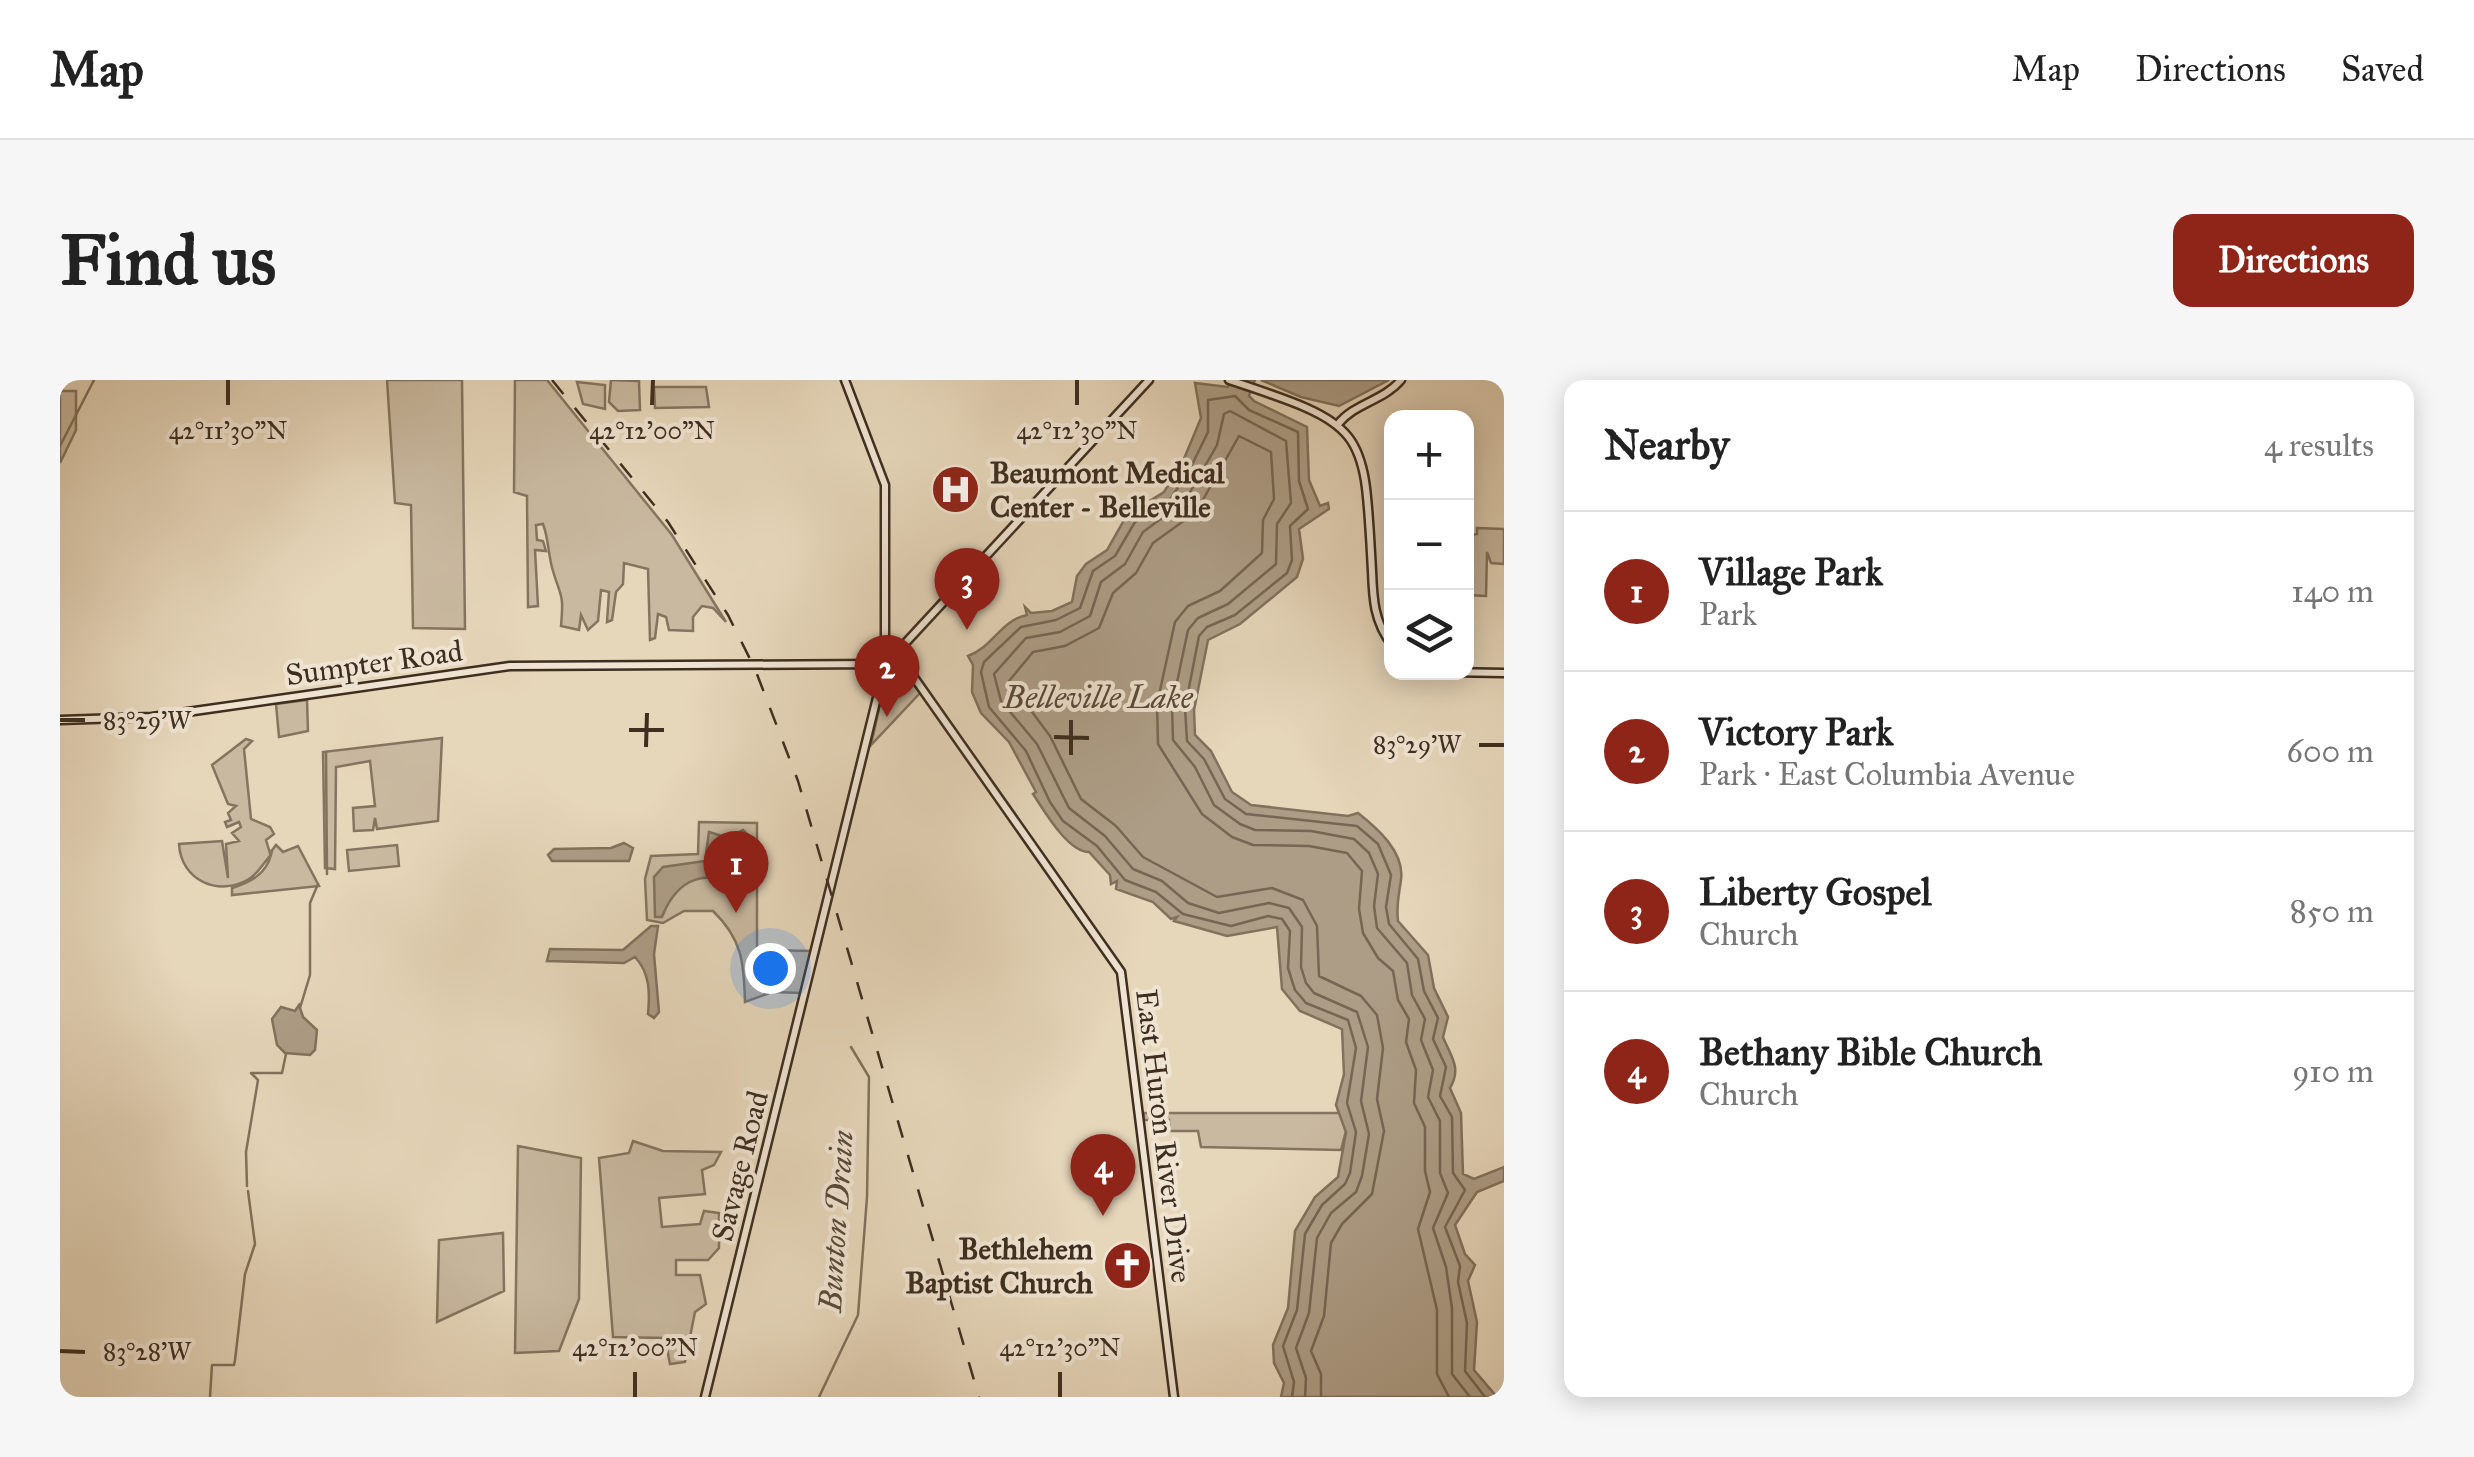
<!DOCTYPE html>
<meta charset="utf-8">
<style>
:root{--surface:#fff;--page:#f6f6f6;--text:#222;--muted:#767676;--line:#e0e0e0;--accent:#8f2418}
body{margin:0;font-family:"IM FELL Great Primer",serif;background:var(--page);color:var(--text)}
.controls{position:absolute;right:30px;top:30px;display:grid;overflow:hidden;border-radius:20px;box-shadow:0 5px 25px #0003}
.controls button{width:90px;height:90px;display:grid;place-items:center;padding:0;border:0;border-bottom:2px solid var(--line);background:var(--surface);color:var(--text);font:50px sans-serif}
.you{position:absolute;left:710px;top:588px;width:35px;height:35px;margin:-25px;border:8px solid #fff;border-radius:50%;background:#1a73e8;box-shadow:0 0 0 15px #1a73e833}
.badge{display:grid;place-items:center;width:65px;height:65px;border-radius:50%;background:var(--accent);color:#fff;font-size:32px;font-weight:700}
.pin{position:absolute;translate:-50% -82px;filter:drop-shadow(0 2px 5px #0008)}
.pin::after{content:'';position:absolute;top:52px;width:35px;height:30px;background:inherit;clip-path:polygon(0 0,100% 0,50% 100%)}
.list{margin:0;padding:0;list-style:none}
h2{display:flex;justify-content:space-between;align-items:center;height:130px;margin:0;padding:0 40px;font-size:42px}
h2 small{font-size:32px;font-weight:400;color:var(--muted)}
.list li{display:grid;grid-template-columns:65px 1fr auto;gap:30px;align-items:center;box-sizing:border-box;height:160px;padding:0 40px;border-top:2px solid var(--line)}
.list b{display:block;font-size:38px;white-space:nowrap}
.list p{margin:0;font-size:32px;white-space:nowrap;color:var(--muted)}
.list em{font-size:32px;font-style:normal;color:var(--muted)}
.icon{flex:none;width:55px;height:55px;fill:none;stroke:currentColor;stroke-width:2;stroke-linecap:round;stroke-linejoin:round}
.map{position:relative;flex:none;width:1444px;height:1017px;overflow:hidden;border-radius:20px}
header{display:flex;align-items:center;gap:60px;box-sizing:border-box;height:140px;padding:0 50px;background:var(--surface);border-bottom:2px solid var(--line)}
header strong{font-size:48px}
nav{display:flex;gap:55px;margin-inline-start:auto;font-size:35px}
.intro{display:flex;align-items:center;justify-content:space-between;box-sizing:border-box;height:240px;padding:0 60px}
h1{margin:0;font-size:70px}
.button{padding:25px 45px;border-radius:20px;background:var(--accent);color:#fff;font-size:35px;font-weight:700}
main{display:flex;gap:60px;padding:0 60px}
aside{flex:1;background:var(--surface);border-radius:20px;box-shadow:0 5px 25px #0003}
.map>svg:first-child{display:block}
.green{fill:#c9b9a0;stroke:#847460;stroke-width:2.5}
.water{fill:#ad9d86;stroke:#81715d;stroke-width:2.5}
.lines{fill:none;stroke-linecap:round;stroke-linejoin:round}
.shore{stroke:#766653;stroke-width:2.5}
.stream{stroke:#81715d;stroke-width:2.5}
.secondary-casing{stroke:#3e2e20;stroke-width:11}
.secondary{stroke:#efe4d2;stroke-width:6}
.rail{stroke:#3e2e20;stroke-width:2.5;stroke-dasharray:18 18;stroke-linecap:butt}
.ticks{fill:none;stroke:#3e2e20;stroke-width:4}
.labels{text-anchor:middle;stroke-width:8;stroke-linejoin:round;paint-order:stroke}
.poi-label{font-size:30px;font-weight:bold;fill:#3e2e20;stroke:#efe4d2;text-anchor:start}
.street-label{font-size:30px;fill:#3e2e20;stroke:#efe4d2}
.water-label{font-size:32px;font-style:italic;fill:#5a4a3a;stroke:#efe4d2}
.ticks-label{font-size:25px;text-anchor:middle;fill:#3e2e20;stroke:#efe4d2;stroke-width:8;stroke-linejoin:round;paint-order:stroke}
</style>
<header>
<strong>Map</strong>
<nav><a>Map</a><a>Directions</a><a>Saved</a></nav>
</header>
<div class="intro"><h1>Find us</h1><a class="button">Directions</a></div>
<main>
<div class="map">
<svg width="1444" height="1017" viewBox="0 0 1444 1017">
<rect width="100%" height="100%" fill="#e6d6ba"/>
<filter id="stains"><feTurbulence type="fractalNoise" baseFrequency=".002" numOctaves="4"/><feColorMatrix values="0 0 0 0 .2 0 0 0 0 .09 0 0 0 0 .02 0 0 0 .5 -.17"/></filter>
<radialGradient id="worn" r=".72"><stop offset=".6" stop-color="#630" stop-opacity="0"/><stop offset="1" stop-color="#630" stop-opacity=".3"/></radialGradient>
<path class="green" d="M327,0H402L405,249L353,248L351,125L335,123Z
M455,0H487L612,155L666,242L653,228L642,226L633,237V251L609,250L606,237L598,234L595,258L590,260L588,189L564,183L563,204L556,212L552,240L547,242L549,212L541,210L538,241L528,250L521,235L519,250L501,246C504,213 501,218 493,191C488,175 489,160 483,144L476,145L477,160L483,161L486,171L475,170L478,226L468,227L467,116L454,112Z
M551,0L579,1L580,30L558,31L549,22Z
M517,2L545,5V29L523,24Z
M594,7H646L649,27L595,28Z
M0,11H16V50L0,83Z
M1417,148L1444,149V184L1431,183L1427,172L1426,216L1407,215V156L1417,154Z
M828,288L846,291L861,312L811,365Z
M247,320L248,351L219,357L216,324Z
M382,358L378,441L317,449L315,438L313,450L294,451L293,428L315,426L310,381L276,387L275,489L265,488L263,372Z
M186,359L192,361L184,369L191,439L210,447L214,454L206,460L210,473L216,465L223,472L238,466L259,506L172,515V508C191,502 206,494 211,475C204,482 198,494 189,499C159,517 121,501 119,464L162,461L168,498L166,464L179,461L172,453L181,447L179,442L167,447L165,442L171,440L168,433L176,426L168,424L152,385Z
M639,442L697,443V570L753,571L742,613L712,612L685,622C684,582 682,559 653,531H624L603,543L587,540L585,499L591,476L638,474Z
M337,465L339,486L289,491L287,470Z
M1084,733H1281L1286,751L1281,770L1141,767L1138,751H1109V740H1084Z
M573,761L603,771L661,772L654,785L642,790L645,814L599,818L602,847L640,844L644,831L659,833V868L648,880H616V895H640L646,924L635,932L625,982L610,984L605,958L553,957L539,778L569,773Z
M458,766L521,778L519,919L499,971L455,973Z
M443,853L444,911L377,942L379,860Z"/>
<path class="water" d="M1171,0H1195L1189,16L1194,21L1247,47L1249,100L1260,126L1268,123L1269,129L1239,149L1243,179L1237,197L1180,244L1148,260L1134,330L1135,355L1151,371L1172,412L1191,425L1288,436L1298,433C1317,448 1345,472 1341,500C1339,515 1336,525 1338,541L1368,575L1374,608L1388,637L1383,657C1391,677 1402,688 1390,708L1401,733L1403,794L1414,799L1444,787V801L1417,812L1395,845L1405,874L1415,885L1408,901L1417,942L1414,990L1437,1017H1221L1224,1003L1214,983L1213,965L1228,928L1235,851L1255,817L1278,797L1286,752L1276,725L1284,694L1282,649L1240,631L1222,609L1217,547L1167,556L1114,541L1117,537L1111,539L1093,522L1056,509L1057,501L1051,504L1050,495L1029,472C1008,472 985,432 973,414L976,412L949,362L921,333L912,312L913,285L908,276C933,267 941,240 967,235L965,227L971,233L992,231L1012,222L1017,196L1026,184L1047,170L1067,135L1104,112L1121,86L1141,38L1135,3L1168,7Z
M1201,0H1329L1279,26L1241,17Z
M683,450L690,457L685,508C648,488 618,496 602,537H595L594,497L603,487L645,481L649,452L668,458Z
M564,463L573,468L569,481H492L488,475L494,469L551,468Z
M591,546H598L594,574L599,632L594,638L588,634C590,613 590,593 575,577L564,583L487,581L490,569L563,570Z
M239,625L243,637L257,650L255,670L250,675L225,673L217,665L212,639L221,627L235,631Z"/>
<g class="lines">
<path class="shore" d="M1232,1017L1234,1002L1223,966L1237,930L1245,854L1262,825L1285,804L1290,793L1296,752L1287,723L1296,668L1288,640L1246,623L1235,610L1228,588L1230,551L1222,539L1208,536L1171,546L1123,534L1096,512L1065,500L1037,466L1003,441L990,422L966,371L929,327L921,292L924,282L961,247L996,240L1020,228L1033,191L1055,176L1075,142L1111,118L1129,91L1148,52V20L1175,16L1189,30L1238,52L1239,101L1248,129L1230,146L1232,180L1227,193L1175,235L1147,247L1139,256L1125,328L1127,361L1144,379L1165,419L1186,434L1297,446L1318,464L1331,495L1326,527L1329,544L1358,579L1364,611L1378,638L1373,659L1386,687L1380,716L1392,737L1393,793L1405,810L1385,847L1400,886L1398,902L1407,943L1405,991L1425,1017
M1245,1017L1246,998L1236,968L1249,933L1257,858L1271,833L1296,812L1302,796L1309,754L1301,721L1308,667L1297,632L1254,613L1246,603L1241,587L1242,547L1229,528L1209,523L1159,533L1128,523L1102,501L1073,489L1045,456L1009,428L977,364L941,321L934,294L966,258L1000,252L1030,236L1041,202L1065,184L1083,152L1125,121L1157,65L1164,34L1170,31L1226,61L1231,123L1217,144L1216,184L1168,224L1138,238L1128,250L1112,326L1113,360L1135,387L1154,425L1180,444L1195,450L1251,451L1294,459L1309,473L1318,494L1314,526L1317,548L1347,583L1352,615L1365,639L1361,660L1373,690L1368,717L1380,741V793L1388,813L1373,848L1386,887L1392,928V994L1410,1017
M1261,1017V994L1251,971L1264,936L1271,863L1282,844L1312,814L1324,751L1317,719L1323,668L1317,635L1301,616L1259,596L1257,546L1243,520L1212,508L1157,517L1083,477L1056,446L1021,419L990,356L949,301L973,272L1005,266L1039,248L1053,213L1076,193L1093,163L1136,132L1179,56L1211,72L1214,119L1203,140L1202,173L1160,211L1128,226L1115,242L1097,324L1098,364L1142,434L1172,457L1193,465L1249,466L1287,473L1302,491L1299,529L1303,553L1318,578L1333,591L1338,620L1349,639L1346,662L1356,690L1354,723L1365,747V791L1370,812L1358,849L1377,930V994L1389,1017"/>
<path class="stream" d="M0,66L34,0
M266,372L267,494
M240,628L250,595V523L258,504
M187,806L186,772L198,700L191,693H222L226,674
M150,1017L152,985H174L175,980L185,894L195,864L188,811
M759,1017L798,935L807,817L809,697L791,667"/>
<defs>
<path id="secondary" d="M1169,0C1309,46 1304,48 1312,191C1313,219 1314,242 1332,265
M1278,44C1295,23 1323,21 1341,0
M827,259L1061,592L1114,1017
M826,284L1089,0
M1385,292L1444,293
M0,340L92,337L450,286L819,284L851,292
M645,1017L825,285V105L785,0"/>
</defs>
<use href="#secondary" class="secondary-casing"/>
<use href="#secondary" class="secondary"/>
<path class="rail" d="M492,0L608,142L668,235L695,289L738,401L919,1017"/>
</g>
<path class="ticks" d="M168,25V0M592,25L593,0M1017,25V0M0,340H25M569,350H604M994,357L1029,358M1419,365H1444M586,367L587,333M1011,375V340M0,971L25,972M575,1017V992M1000,1017V992"/>
<defs>
<symbol id="hospital-disc" viewBox="-11 -11 22 22"><circle r="9.5" fill="#8f2418" stroke="#efe4d2"/><path d="M-5-5h3v3.5h4V-5h3V5h-3V1.5h-4V5h-3Z" fill="#fff"/></symbol>
<symbol id="church-disc" viewBox="-11 -11 22 22"><circle r="9.5" fill="#8f2418" stroke="#efe4d2"/><path d="M-1.2-6h2.4v3.5h3.3v2.4h-3.3V6h-2.4V-.1h-3.3v-2.4h3.3Z" fill="#fff"/></symbol>
</defs>
<g fill-rule="evenodd">
<use href="#hospital-disc" x="868" y="82" width="55" height="55"/>
<use href="#church-disc" x="1040" y="858" width="55" height="55"/>
</g>
<g class="labels">
<g class="poi-label">
<text x="930" y="103">Beaumont Medical<tspan x="930" dy="34">Center - Belleville</tspan></text>
<text x="1033" y="879" text-anchor="end">Bethlehem<tspan x="1033" dy="34">Baptist Church</tspan></text>
</g>
<g class="street-label">
<text transform="translate(314 283) rotate(-8)" y="10">Sumpter Road</text>
<text transform="translate(1104 756) rotate(83)" y="10">East Huron River Drive</text>
<text transform="translate(680 786) rotate(-76)" y="10">Savage Road</text>
</g>
<g class="water-label">
<text x="1038" y="328">Belleville Lake</text>
<text transform="translate(776 841) rotate(-86)" y="11">Bunton Drain</text>
</g>
</g>
<g class="ticks-label">
<text x="168" y="59">42°11'30"N</text>
<text x="592" y="59">42°12'00"N</text>
<text x="1017" y="59">42°12'30"N</text>
<text x="87" y="349">83°29'W</text>
<text x="1357" y="373">83°29'W</text>
<text x="575" y="976">42°12'00"N</text>
<text x="1000" y="976">42°12'30"N</text>
<text x="87" y="980">83°28'W</text>
</g>
<rect width="100%" height="100%" filter="url(#stains)"/>
<rect width="100%" height="100%" fill="url(#worn)"/>
</svg>
<div class="controls">
<button>+</button>
<button>−</button>
<button><svg class="icon" aria-label="layers" viewBox="0 0 24 24"><path d="M12 4l9 5-9 5-9-5zM3 14l9 5 9-5"/></svg></button>
</div>
<div class="you"></div>
<div class="pin badge" style="left:676px;top:533px">1</div>
<div class="pin badge" style="left:827px;top:337px">2</div>
<div class="pin badge" style="left:907px;top:250px">3</div>
<div class="pin badge" style="left:1043px;top:836px">4</div>
</div>
<aside>
<h2>Nearby<small>4 results</small></h2>
<ul class="list">
<li><span class="badge">1</span><div><b>Village Park</b><p>Park</p></div><em>140 m</em></li>
<li><span class="badge">2</span><div><b>Victory Park</b><p>Park · East Columbia Avenue</p></div><em>600 m</em></li>
<li><span class="badge">3</span><div><b>Liberty Gospel</b><p>Church</p></div><em>850 m</em></li>
<li><span class="badge">4</span><div><b>Bethany Bible Church</b><p>Church</p></div><em>910 m</em></li>
</ul>
</aside>
</main>
